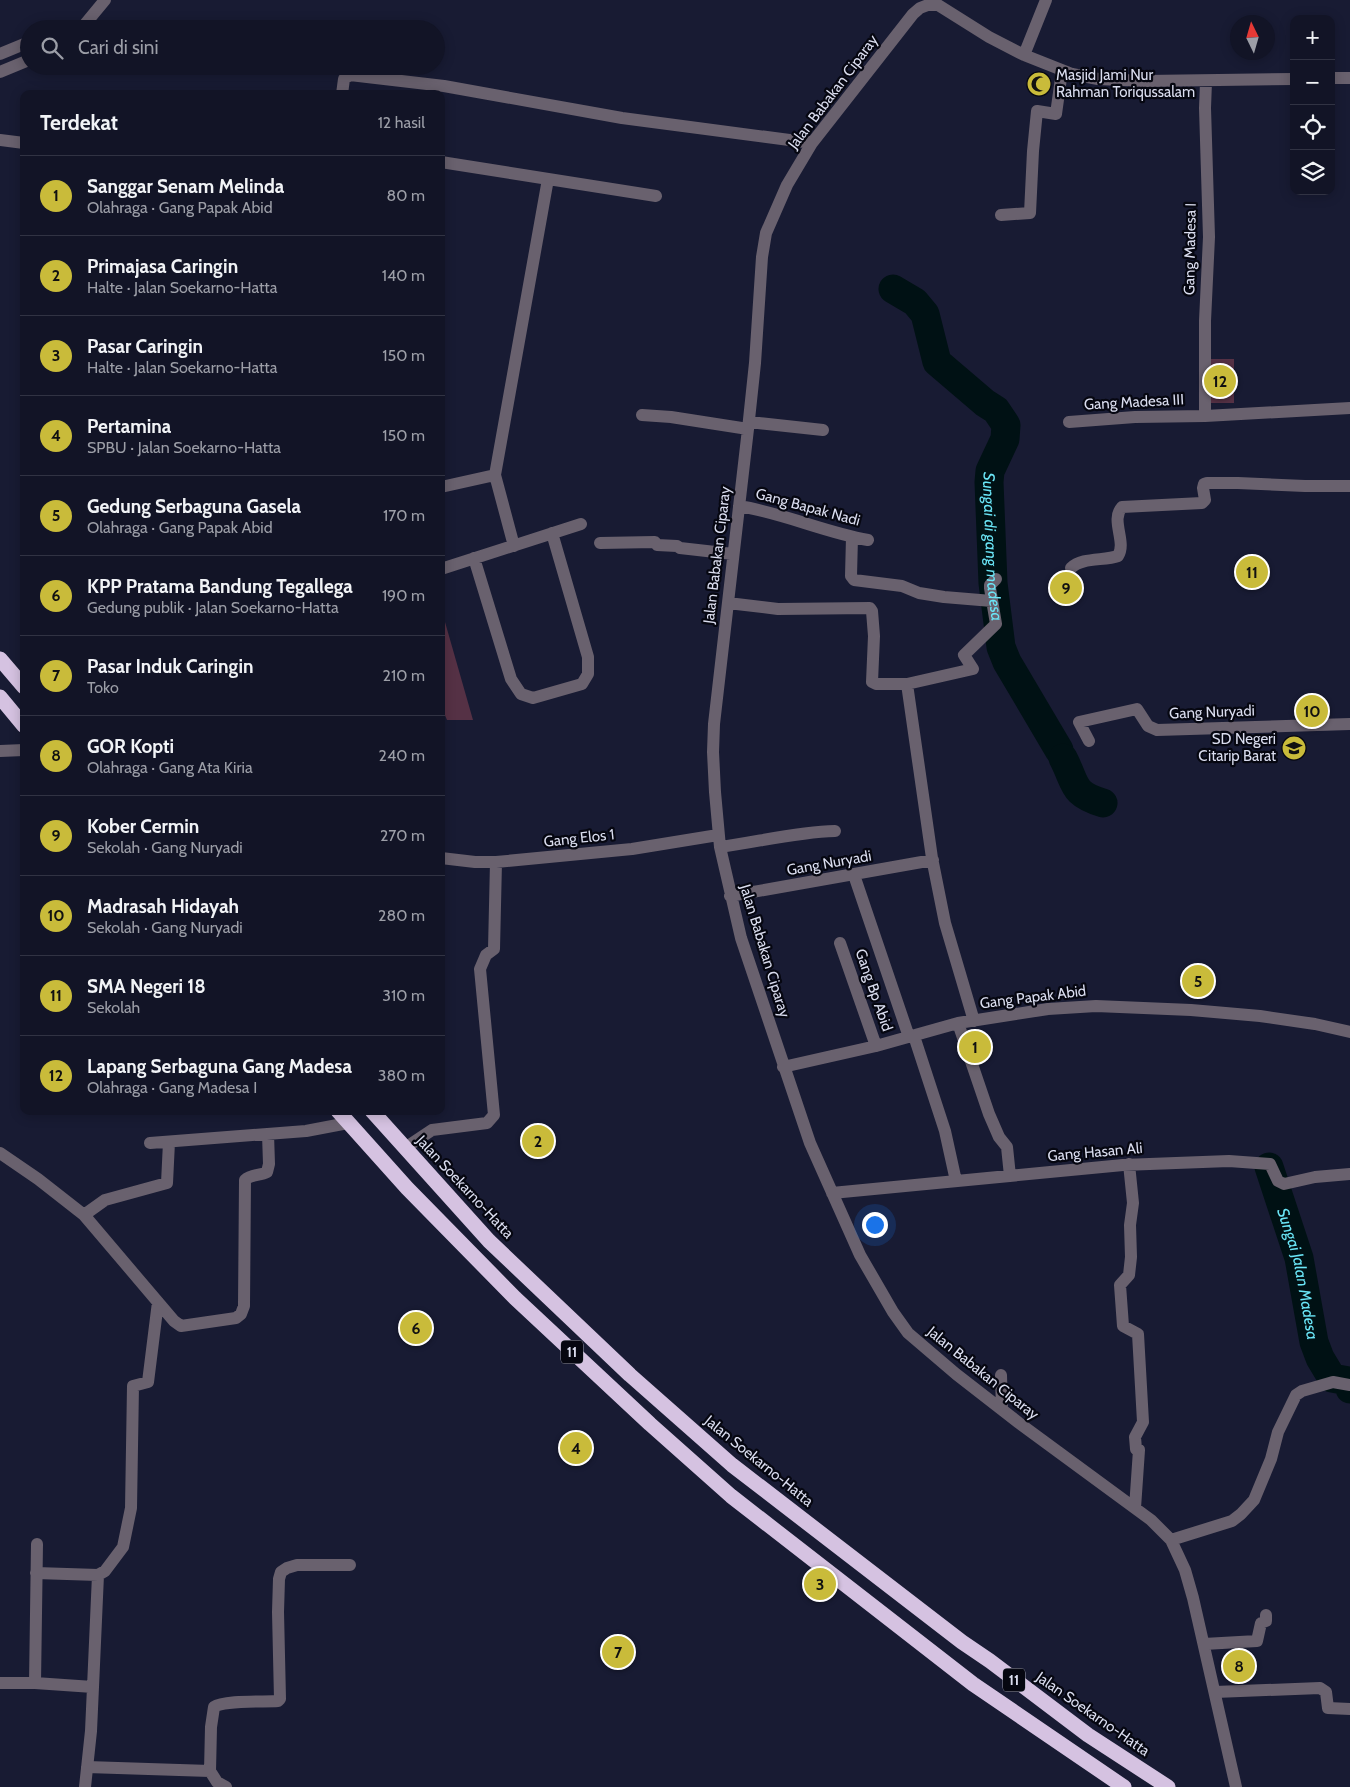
<!DOCTYPE html>
<html lang="id">
<meta charset="utf-8">
<style>
:root{--surface:#121426;--page:#1f2132;--text:#f1f3f6;--muted:#9c9ea7;--line:#313343;--accent:#c9bb3a}
body{margin:0;font-family:Cabin,sans-serif;background:var(--page);color:var(--text)}
.controls{position:absolute;right:15px;top:15px;display:grid;overflow:hidden;border-radius:10px;box-shadow:0 2px 12px #0003}
.controls button{width:45px;height:45px;display:grid;place-items:center;padding:0;border:0;border-bottom:1px solid var(--line);background:var(--surface);color:var(--text);font:25px sans-serif}
.compass{position:absolute;left:1230px;top:15px;width:45px;height:45px;border-radius:50%;background:var(--surface);box-shadow:0 2px 12px #0003;rotate:355deg}
.you{position:absolute;left:874px;top:1224px;width:18px;height:18px;margin:-12px;border:4px solid #fff;border-radius:50%;background:#1a73e8;box-shadow:0 0 0 8px #1a73e833}
.badge{display:grid;place-items:center;width:32px;height:32px;border-radius:50%;background:var(--accent);color:#111;font-size:16px;font-weight:700}
.pin{position:absolute;translate:-50% -50%;border:2px solid #fff;box-shadow:0 1px 5px #0006}
.list{margin:0;padding:0;list-style:none}
h2{display:flex;justify-content:space-between;align-items:center;height:65px;margin:0;padding:0 20px;font-size:21px}
h2 small{font-size:16px;font-weight:400;color:var(--muted)}
.list li{display:grid;grid-template-columns:32px 1fr auto;gap:15px;align-items:center;box-sizing:border-box;height:80px;padding:0 20px;border-top:1px solid var(--line)}
.list b{display:block;font-size:19px;white-space:nowrap}
.list p{margin:0;font-size:16px;white-space:nowrap;color:var(--muted)}
.list em{font-size:16px;font-style:normal;color:var(--muted)}
.icon{flex:none;width:28px;height:28px;fill:none;stroke:currentColor;stroke-width:2;stroke-linecap:round;stroke-linejoin:round}
.map{position:relative;flex:none;width:1350px;height:1787px;overflow:hidden}
.search{position:absolute;background:var(--surface);box-shadow:0 2px 12px #0003;left:20px;top:20px;width:425px;height:55px;display:flex;align-items:center;gap:12px;box-sizing:border-box;padding:0 18px;border-radius:28px;color:var(--muted);font-size:19px}
.panel{position:absolute;background:var(--surface);box-shadow:0 2px 12px #0003;left:20px;top:90px;width:425px;height:1025px;border-radius:10px}
.map>svg:first-child{display:block}
.green{fill:#553145}
.lines{fill:none;stroke-linecap:round;stroke-linejoin:round}
.river{stroke:#001114;stroke-width:29}
.minor{stroke:#69616e;stroke-width:12}
.highway{stroke:#d5c2e1;stroke-width:15}
.labels{text-anchor:middle;stroke-width:4.5;stroke-linejoin:round;paint-order:stroke}
.shield{fill:#060711;stroke:#9a9dac;stroke-width:1}
.shield-label{font-size:14px;font-weight:bold;fill:#daddef}
.poi-label{font-size:15px;fill:#daddef;stroke:#060711;text-anchor:start}
.street-label{font-size:15px;fill:#daddef;stroke:#060711}
.water-label{font-size:16px;font-style:italic;fill:#6ae6f7;stroke:#060711}
</style>
<div class="map">
<svg width="1350" height="1787" viewBox="0 0 1350 1787">
<rect width="100%" height="100%" fill="#181b33"/>
<path class="green" d="M1207,359H1234V403H1206Z
M441,608L473,720H447L441,706Z"/>
<g class="lines">
<g class="river">
<path id="s1" d="M893,289L915,302L925,314L937,362L985,403L996,410L1006,425L1005,439L990,471L989,482L993,583L1001,647L1007,662L1059,750"/>
<path d="M1063,758C1077,785 1071,793 1103,803"/>
<path id="s2" d="M1269,1167L1299,1258L1314,1342L1320,1358L1332,1378L1348,1381L1350,1389"/>
</g>
<path class="minor" d="M81,29L105,0
M0,54L29,42
M1024,55L1046,0
M0,72L29,60
M1331,78H1350
M342,94L344,79L350,75L444,86L622,118L812,143
M0,140L24,143
M441,162L656,196
M1001,215L1030,213L1033,151L1037,111L1056,114L1062,71
M642,415L671,417L748,429
M1205,416V321L1209,237L1205,108L1206,82
M749,422L823,430
M1069,422L1135,417L1205,416L1350,408
M495,475L514,546
M441,487L495,475L548,179
M739,506C783,513 824,532 868,540
M852,537L851,576L854,580L902,586L919,593L944,597L992,601
M600,543L655,542L657,545L677,546L680,548L733,554
M474,558L511,679L521,694L533,698L582,684L588,674V657L552,533
M1071,568C1082,557 1104,561 1118,556C1127,542 1110,520 1122,507L1202,503L1205,500L1203,488L1204,484L1207,483H1238L1305,486H1350
M441,569L581,524
M728,603L778,609L870,608L872,611L874,636L872,682L876,684H907L932,858L945,923L974,1021
M907,684L973,669L964,655L996,624L990,588V585L996,579
M1089,741L1079,722L1137,709L1148,726L1157,730L1350,724
M0,751L24,750
M720,847C758,842 796,832 835,831
M441,858L475,862H496L632,849L718,835
M854,875L909,1037
M730,896L933,860
M840,943L876,1046
M958,1023L989,1114L999,1137L1007,1147L1010,1176
M914,1036L945,1131L956,1181
M783,1067L876,1046L958,1023L1048,1009L1096,1006L1191,1010L1260,1016L1315,1024L1350,1032
M150,1143L306,1131L348,1123
M405,1148L432,1130L487,1123L494,1115L480,969L486,955L494,949L496,862
M0,1153L38,1179L84,1215L174,1321L181,1326L236,1318L241,1314L244,1306L245,1180C251,1174 260,1176 267,1172L269,1164L268,1134
M1129,1164L1133,1203L1130,1225L1131,1257L1129,1275L1120,1285L1123,1326L1138,1334L1143,1422L1135,1437L1136,1449L1139,1450L1135,1508
M832,1193L1123,1165L1229,1161L1270,1164L1278,1181L1284,1184L1315,1177L1350,1174
M84,1215L105,1200L167,1183L169,1142
M1001,1375L1002,1410
M1171,1540L1232,1521L1241,1514L1254,1500L1271,1459L1278,1432L1296,1395L1302,1391L1333,1382L1350,1385
M36,1573L98,1575L105,1571L123,1547L131,1508L133,1386L148,1382L158,1302
M1204,1644L1257,1641L1261,1623L1266,1621V1615
M0,1683H35L93,1687L91,1731L85,1787
M35,1683L37,1544
M93,1687L98,1575
M1215,1692L1320,1688L1326,1692L1328,1708L1350,1709
M87,1767L210,1771L211,1727L214,1707C224,1700 264,1702 278,1701L280,1699L278,1612L279,1579L281,1572L287,1568L297,1565H350
M210,1771L217,1782L226,1787
M1236,1787L1193,1598L1185,1570L1171,1540L1151,1520L1019,1423L956,1374L908,1333L893,1312L860,1255L810,1143L741,938L720,847L715,792L713,752L714,724L748,429L755,363L762,257L766,233L787,185L812,143L913,14L920,8L928,5H938L989,37L1024,55L1072,74L1098,79L1146,81L1294,79"/>
<path class="highway" d="M0,659L24,687
M0,697L24,726
M338,1111L407,1188L515,1298L650,1424L731,1496L973,1684L1124,1787
M372,1111L489,1241L630,1375L732,1465L962,1642L990,1661L1088,1735L1168,1787"/>
</g>
<defs>
<symbol id="mosque-disc" viewBox="-11 -11 22 22"><circle r="9.5" fill="#c9bb3a" stroke="#060711"/><path d="M3.5-4.9A6 6 0 1 0 3.5 4.9A5 5 0 1 1 3.5-4.9Z" fill="#111"/></symbol>
<symbol id="school-disc" viewBox="-11 -11 22 22"><circle r="9.5" fill="#c9bb3a" stroke="#060711"/><path d="M0-5L7-2L0 1L-7-2ZM-4 1L0 2.5L4 1V4Q0 6-4 4Z" fill="#111"/></symbol>
</defs>
<g fill-rule="evenodd">
<use href="#mosque-disc" x="1025" y="70" width="28" height="28"/>
<use href="#school-disc" x="1280" y="734" width="28" height="28"/>
</g>
<g class="labels">
<g class="shield">
<rect x="561" y="1340.5" width="22" height="23" rx="4"/>
<rect x="1003" y="1668.5" width="22" height="23" rx="4"/>
</g>
<g class="shield-label">
<text x="572" y="1357">11</text>
<text x="1014" y="1685">11</text>
</g>
<g class="poi-label">
<text x="1056" y="80">Masjid Jami Nur<tspan x="1056" dy="17">Rahman Toriqussalam</tspan></text>
<text x="1276" y="744" text-anchor="end">SD Negeri<tspan x="1276" dy="17">Citarip Barat</tspan></text>
</g>
<g class="street-label">
<text transform="translate(833 92) rotate(-53)" y="5">Jalan Babakan Ciparay</text>
<text transform="translate(1190 249) rotate(-89)" y="5">Gang Madesa I</text>
<text transform="translate(1134 402) rotate(-3)" y="5">Gang Madesa III</text>
<text transform="translate(808 507) rotate(15)" y="5">Gang Bapak Nadi</text>
<text transform="translate(717 555) rotate(-83)" y="5">Jalan Babakan Ciparay</text>
<text transform="translate(1212 712) rotate(-2)" y="5">Gang Nuryadi</text>
<text transform="translate(579 838) rotate(-6)" y="5">Gang Elos 1</text>
<text transform="translate(829 863) rotate(-10)" y="5">Gang Nuryadi</text>
<text transform="translate(765 951) rotate(73)" y="5">Jalan Babakan Ciparay</text>
<text transform="translate(874 990) rotate(71)" y="5">Gang Bp Abid</text>
<text transform="translate(1033 997) rotate(-7)" y="5">Gang Papak Abid</text>
<text transform="translate(1095 1152) rotate(-5)" y="5">Gang Hasan Ali</text>
<text transform="translate(465 1187) rotate(47)" y="5">Jalan Soekarno-Hatta</text>
<text transform="translate(983 1373) rotate(39)" y="5">Jalan Babakan Ciparay</text>
<text transform="translate(759 1461) rotate(39)" y="5">Jalan Soekarno-Hatta</text>
<text transform="translate(1093 1714) rotate(35)" y="5">Jalan Soekarno-Hatta</text>
</g>
<g class="water-label">
<text dy="6" stroke="none"><textPath href="#s1" startOffset="310">Sungai di gang madesa</textPath></text>
<text dy="6" stroke="none"><textPath href="#s2" startOffset="111">Sungai Jalan Madesa</textPath></text>
</g>
</g>
</svg>
<div class="controls">
<button>+</button>
<button>−</button>
<button><svg class="icon" aria-label="locate" viewBox="0 0 24 24"><circle cx="12" cy="12" r="6"/><path d="M12 2v4M12 18v4M2 12h4M18 12h4"/></svg></button>
<button><svg class="icon" aria-label="layers" viewBox="0 0 24 24"><path d="M12 4l9 5-9 5-9-5zM3 14l9 5 9-5"/></svg></button>
</div>
<svg class="compass" viewBox="-18 -18 36 36"><path d="M0-13l5 13h-10z" fill="#e53935"/><path d="M0 13l5-13h-10z" fill="#9c9ea7"/></svg>
<div class="you"></div>
<div class="pin badge" style="left:975px;top:1047px">1</div>
<div class="pin badge" style="left:538px;top:1141px">2</div>
<div class="pin badge" style="left:820px;top:1584px">3</div>
<div class="pin badge" style="left:576px;top:1448px">4</div>
<div class="pin badge" style="left:1198px;top:981px">5</div>
<div class="pin badge" style="left:416px;top:1328px">6</div>
<div class="pin badge" style="left:618px;top:1652px">7</div>
<div class="pin badge" style="left:1239px;top:1666px">8</div>
<div class="pin badge" style="left:1066px;top:588px">9</div>
<div class="pin badge" style="left:1312px;top:711px">10</div>
<div class="pin badge" style="left:1252px;top:572px">11</div>
<div class="pin badge" style="left:1220px;top:381px">12</div>
<div class="search"><svg class="icon" aria-label="search" viewBox="0 0 24 24"><circle cx="10" cy="10" r="6"/><path d="M15 15l6 6"/></svg>Cari di sini</div>
<section class="panel">
<h2>Terdekat<small>12 hasil</small></h2>
<ul class="list">
<li><span class="badge">1</span><div><b>Sanggar Senam Melinda</b><p>Olahraga · Gang Papak Abid</p></div><em>80 m</em></li>
<li><span class="badge">2</span><div><b>Primajasa Caringin</b><p>Halte · Jalan Soekarno-Hatta</p></div><em>140 m</em></li>
<li><span class="badge">3</span><div><b>Pasar Caringin</b><p>Halte · Jalan Soekarno-Hatta</p></div><em>150 m</em></li>
<li><span class="badge">4</span><div><b>Pertamina</b><p>SPBU · Jalan Soekarno-Hatta</p></div><em>150 m</em></li>
<li><span class="badge">5</span><div><b>Gedung Serbaguna Gasela</b><p>Olahraga · Gang Papak Abid</p></div><em>170 m</em></li>
<li><span class="badge">6</span><div><b>KPP Pratama Bandung Tegallega</b><p>Gedung publik · Jalan Soekarno-Hatta</p></div><em>190 m</em></li>
<li><span class="badge">7</span><div><b>Pasar Induk Caringin</b><p>Toko</p></div><em>210 m</em></li>
<li><span class="badge">8</span><div><b>GOR Kopti</b><p>Olahraga · Gang Ata Kiria</p></div><em>240 m</em></li>
<li><span class="badge">9</span><div><b>Kober Cermin</b><p>Sekolah · Gang Nuryadi</p></div><em>270 m</em></li>
<li><span class="badge">10</span><div><b>Madrasah Hidayah</b><p>Sekolah · Gang Nuryadi</p></div><em>280 m</em></li>
<li><span class="badge">11</span><div><b>SMA Negeri 18</b><p>Sekolah</p></div><em>310 m</em></li>
<li><span class="badge">12</span><div><b>Lapang Serbaguna Gang Madesa</b><p>Olahraga · Gang Madesa I</p></div><em>380 m</em></li>
</ul>
</section>
</div>
